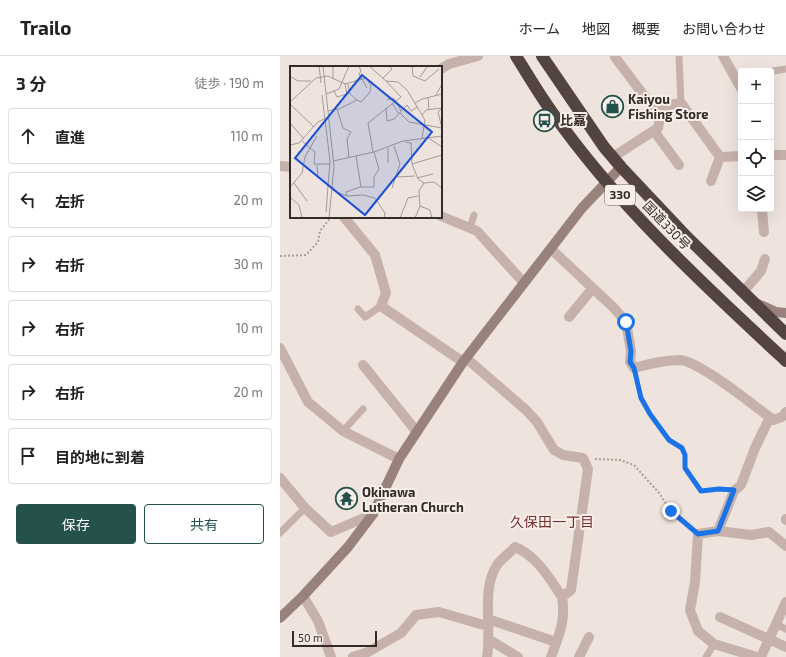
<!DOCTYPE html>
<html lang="ja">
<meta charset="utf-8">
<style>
:root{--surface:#fff;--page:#f6f6f6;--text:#222;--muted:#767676;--line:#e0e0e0;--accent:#24514c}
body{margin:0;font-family:"Exo 2","Noto Sans JP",sans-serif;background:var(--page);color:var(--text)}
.controls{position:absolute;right:12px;top:12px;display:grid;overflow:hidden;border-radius:4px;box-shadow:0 4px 16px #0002}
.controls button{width:36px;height:36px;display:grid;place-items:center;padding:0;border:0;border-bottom:1px solid var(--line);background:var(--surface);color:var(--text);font:20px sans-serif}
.scale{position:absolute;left:12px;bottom:10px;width:85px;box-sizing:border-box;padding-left:4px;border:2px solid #342b29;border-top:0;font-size:11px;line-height:14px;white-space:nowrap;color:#342b29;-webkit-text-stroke:3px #f7eee9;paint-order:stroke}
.stop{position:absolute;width:12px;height:12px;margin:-9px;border:3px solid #1a73e8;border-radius:50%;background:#fff}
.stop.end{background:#1a73e8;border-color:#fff;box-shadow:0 1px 4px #0008}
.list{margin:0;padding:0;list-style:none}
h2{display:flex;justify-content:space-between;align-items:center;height:52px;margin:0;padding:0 16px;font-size:17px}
h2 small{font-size:13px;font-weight:400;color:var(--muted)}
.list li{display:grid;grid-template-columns:26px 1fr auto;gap:12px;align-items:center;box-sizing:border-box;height:56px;margin:0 8px 8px;padding:0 8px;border:1px solid var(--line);border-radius:4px}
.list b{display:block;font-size:15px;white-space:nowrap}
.list em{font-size:13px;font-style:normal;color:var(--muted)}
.actions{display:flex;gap:8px;padding:12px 16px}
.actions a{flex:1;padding:9px 0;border:1px solid var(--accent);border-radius:4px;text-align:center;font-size:14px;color:var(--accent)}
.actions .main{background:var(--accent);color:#fff}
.icon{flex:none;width:22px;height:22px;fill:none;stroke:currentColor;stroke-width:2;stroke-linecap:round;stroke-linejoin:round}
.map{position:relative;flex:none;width:506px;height:601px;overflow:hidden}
header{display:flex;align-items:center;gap:24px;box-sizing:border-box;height:56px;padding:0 20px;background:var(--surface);border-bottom:1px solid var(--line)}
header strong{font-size:19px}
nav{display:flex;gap:22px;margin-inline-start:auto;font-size:14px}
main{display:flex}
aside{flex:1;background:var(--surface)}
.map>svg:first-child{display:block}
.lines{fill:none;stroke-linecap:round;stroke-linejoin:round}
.path{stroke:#b19c95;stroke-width:2;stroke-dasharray:2 2;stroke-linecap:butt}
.lane{stroke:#c6b2ab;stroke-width:7}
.street{stroke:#c6b2ab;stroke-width:10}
.secondary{stroke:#99827c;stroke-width:10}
.highway{stroke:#544441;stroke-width:12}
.route{stroke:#1a73e8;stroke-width:5}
.labels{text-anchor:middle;stroke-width:4;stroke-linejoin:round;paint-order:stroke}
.shield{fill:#f7eee9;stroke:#6e6663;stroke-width:1}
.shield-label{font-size:12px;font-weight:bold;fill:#342b29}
.poi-label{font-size:13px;font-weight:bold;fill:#342b29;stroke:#f7eee9;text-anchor:start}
.street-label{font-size:13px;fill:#342b29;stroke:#f7eee9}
.neighbourhood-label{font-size:14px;fill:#79302c;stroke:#f7eee9}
.inset-road{fill:none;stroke:#a49a95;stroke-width:1}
.view{fill:#1d4ed8;fill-opacity:0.15;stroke:#1d4ed8;stroke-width:2}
.inset-edge{fill:none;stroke:#342b29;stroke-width:2}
</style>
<header>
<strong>Trailo</strong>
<nav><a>ホーム</a><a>地図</a><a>概要</a><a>お問い合わせ</a></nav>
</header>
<main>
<aside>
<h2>3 分<small>徒歩 · 190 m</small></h2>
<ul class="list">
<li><svg class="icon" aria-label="ahead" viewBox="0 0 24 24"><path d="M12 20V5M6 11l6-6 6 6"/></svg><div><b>直進</b></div><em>110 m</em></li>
<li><svg class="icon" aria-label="left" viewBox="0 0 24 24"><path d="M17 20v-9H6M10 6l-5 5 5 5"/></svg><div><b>左折</b></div><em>20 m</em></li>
<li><svg class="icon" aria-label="right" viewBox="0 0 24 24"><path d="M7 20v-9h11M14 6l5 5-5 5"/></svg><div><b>右折</b></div><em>30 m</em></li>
<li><svg class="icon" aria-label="right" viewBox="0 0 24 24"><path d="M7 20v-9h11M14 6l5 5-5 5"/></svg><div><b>右折</b></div><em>10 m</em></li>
<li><svg class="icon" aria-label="right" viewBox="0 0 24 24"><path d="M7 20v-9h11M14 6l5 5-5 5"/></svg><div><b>右折</b></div><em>20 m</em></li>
<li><svg class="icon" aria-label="arrive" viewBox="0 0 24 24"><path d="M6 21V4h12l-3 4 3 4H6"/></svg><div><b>目的地に到着</b></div></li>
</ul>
<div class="actions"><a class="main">保存</a><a>共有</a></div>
</aside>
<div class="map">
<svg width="506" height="601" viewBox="0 0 506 601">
<rect width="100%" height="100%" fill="#efe4dd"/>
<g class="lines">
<path class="path" d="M0,200L26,199L38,186L40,175L51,161
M356,323C358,338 377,375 390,385C394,388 400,389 402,393C406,399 404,405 405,412C407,420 416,428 421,435L444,433
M315,403L340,404L354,409L379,437L391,455L411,472"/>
<path class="lane" d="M399,0L401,47
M493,15L506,13
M190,172L194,159
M78,253L85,261L101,250
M63,375L83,353
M0,477L25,452
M496,568L506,573
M426,601L434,588"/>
<path class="street" d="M443,0L461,32
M335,1L371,49L382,50
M161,13L169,8L198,0
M374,75L399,109
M491,99H506
M333,101L378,72L382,50L401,47L440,101L461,100
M0,110L11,111
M431,125L440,101
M482,153L484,176
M161,160L197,175L244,227
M64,161L95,199L106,237L101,250L183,306
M271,193L334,252L346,266L351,295L350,306L354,312C369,308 384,304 400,304C419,305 475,350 493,364L502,361L506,356
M463,236L481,215L485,203
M289,261L312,233
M0,292L28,346L63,375L119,403
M186,302L247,355L257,366L274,394L283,399L303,402L308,413L291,534L282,541C286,565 279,579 271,601
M83,309L137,376
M0,422L25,452L51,476L93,458
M506,463V464
M438,475L471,479L489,476L506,490
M23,540L38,565L51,601
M440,561L506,591
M208,563L276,586
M208,583L238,601
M73,601L88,596L121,577L136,559L159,556L207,570
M207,601C212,574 201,532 217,509C222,502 230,497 235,491C256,499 270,523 282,541
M299,601L309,581
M477,601L434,588L418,575L410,554L415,526L418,478L438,475L454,435L461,429L475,392L490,361
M481,601L506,546"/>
<path class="secondary" d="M478,248L496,256L506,257
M0,562L23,540L68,491L93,458L119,403L183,306L302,152L341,111"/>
<path class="highway" d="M236,0C248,19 259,38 272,56C337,149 423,228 506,305
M262,0L324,91L341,111L407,181L506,278"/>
</g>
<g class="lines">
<path class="route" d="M346,266L351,295L350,306L354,312L361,342L370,358L389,384L402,392L405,399V412L421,435L439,433L454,434L438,475L418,478L391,455"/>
</g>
<defs>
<symbol id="shop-ring" viewBox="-11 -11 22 22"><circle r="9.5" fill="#f7eee9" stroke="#24514c" stroke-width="1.5"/><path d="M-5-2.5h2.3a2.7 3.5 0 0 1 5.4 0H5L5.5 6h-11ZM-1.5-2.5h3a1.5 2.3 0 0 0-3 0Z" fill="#24514c"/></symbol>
<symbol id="bus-ring" viewBox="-11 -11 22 22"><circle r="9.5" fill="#f7eee9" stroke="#24514c" stroke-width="1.5"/><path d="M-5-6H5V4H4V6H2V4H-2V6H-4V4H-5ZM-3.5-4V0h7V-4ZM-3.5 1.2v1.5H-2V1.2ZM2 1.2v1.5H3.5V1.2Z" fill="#24514c"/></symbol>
<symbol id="temple-ring" viewBox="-11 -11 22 22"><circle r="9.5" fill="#f7eee9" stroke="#24514c" stroke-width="1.5"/><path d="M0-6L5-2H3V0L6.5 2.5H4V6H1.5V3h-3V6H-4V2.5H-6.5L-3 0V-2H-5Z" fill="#24514c"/></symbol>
</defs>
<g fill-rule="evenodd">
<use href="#shop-ring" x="320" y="38" width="25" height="25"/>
<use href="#bus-ring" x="252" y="52" width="25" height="25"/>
<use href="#temple-ring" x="54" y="430" width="25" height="25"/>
</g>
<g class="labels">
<rect class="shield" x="325" y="129" width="30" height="20" rx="3"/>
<g class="shield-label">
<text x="340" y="143">330</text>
</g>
<g class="poi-label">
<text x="348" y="48">Kaiyou<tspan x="348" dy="15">Fishing Store</tspan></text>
<text x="280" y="69">比嘉</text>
<text x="82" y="441">Okinawa<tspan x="82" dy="15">Lutheran Church</tspan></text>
</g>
<g class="street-label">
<text transform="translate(387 169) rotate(46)" y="5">国道330号</text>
</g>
<g class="neighbourhood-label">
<text x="272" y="471">久保田一丁目</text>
</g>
</g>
<g transform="translate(10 10)">
<rect width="152" height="152" fill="#efe4dd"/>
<path class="inset-road" d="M29,0L31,17M33,0L44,100L39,152M69,0L71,5L69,8L77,22M79,0L96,15L108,16L117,24L135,54L132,72M122,0L123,10L135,15L149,3M0,10L8,15H21M130,11L137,1M93,12L102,3L99,0M43,13V0M58,18L60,28L67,34M44,25L47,31L57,28L55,18M36,28L49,23L59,0M32,29L40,95L36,146M146,29L152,18M138,31L139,44M97,34L103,32L106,35L111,45M0,36L26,12L38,10L55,18L76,12L81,19L80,26L71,36L67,34L47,44M102,37L109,48M125,37L132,33L152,28M0,38L24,61M96,42L97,55L104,53L117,39L121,45L127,41M151,43L148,46L152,62M38,45L47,43L53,62L61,66L57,73L59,92M110,47L119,56L152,62M132,49L136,44L152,42M0,57L14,73M27,70L20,82L25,86L24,98H40M137,71L152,81M115,76L121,77L122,98L128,113L134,117L144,116L152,122M0,79L9,77L28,56L36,52M98,82V97M83,86L78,57L111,31L96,15M66,90L71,121M43,95L84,86L113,75L152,70M122,98L152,89M27,99L28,111M107,111L125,110M127,112L143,108M4,117L17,135M0,121L12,107L15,91L20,82L12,75M102,122L110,98L104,80M42,124L57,130L56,126L70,121H84V111L89,103L84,86M57,130L73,129L85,132L95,147L94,152M0,131L9,139L12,152M130,140L140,144L142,152M69,152H85M110,152L118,132L128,130M125,152L130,140L129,125L134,117"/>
<path class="view" d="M72,9L142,66L75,149L5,92Z"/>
<rect width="152" height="152" class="inset-edge"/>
</g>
</svg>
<div class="controls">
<button>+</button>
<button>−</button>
<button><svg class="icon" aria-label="locate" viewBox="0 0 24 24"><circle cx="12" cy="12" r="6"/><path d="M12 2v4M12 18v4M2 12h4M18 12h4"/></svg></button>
<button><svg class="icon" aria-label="layers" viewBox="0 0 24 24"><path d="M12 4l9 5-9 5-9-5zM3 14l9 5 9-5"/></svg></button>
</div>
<div class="scale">50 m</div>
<div class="stop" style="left:346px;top:266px"></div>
<div class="stop end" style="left:391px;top:455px"></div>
</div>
</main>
